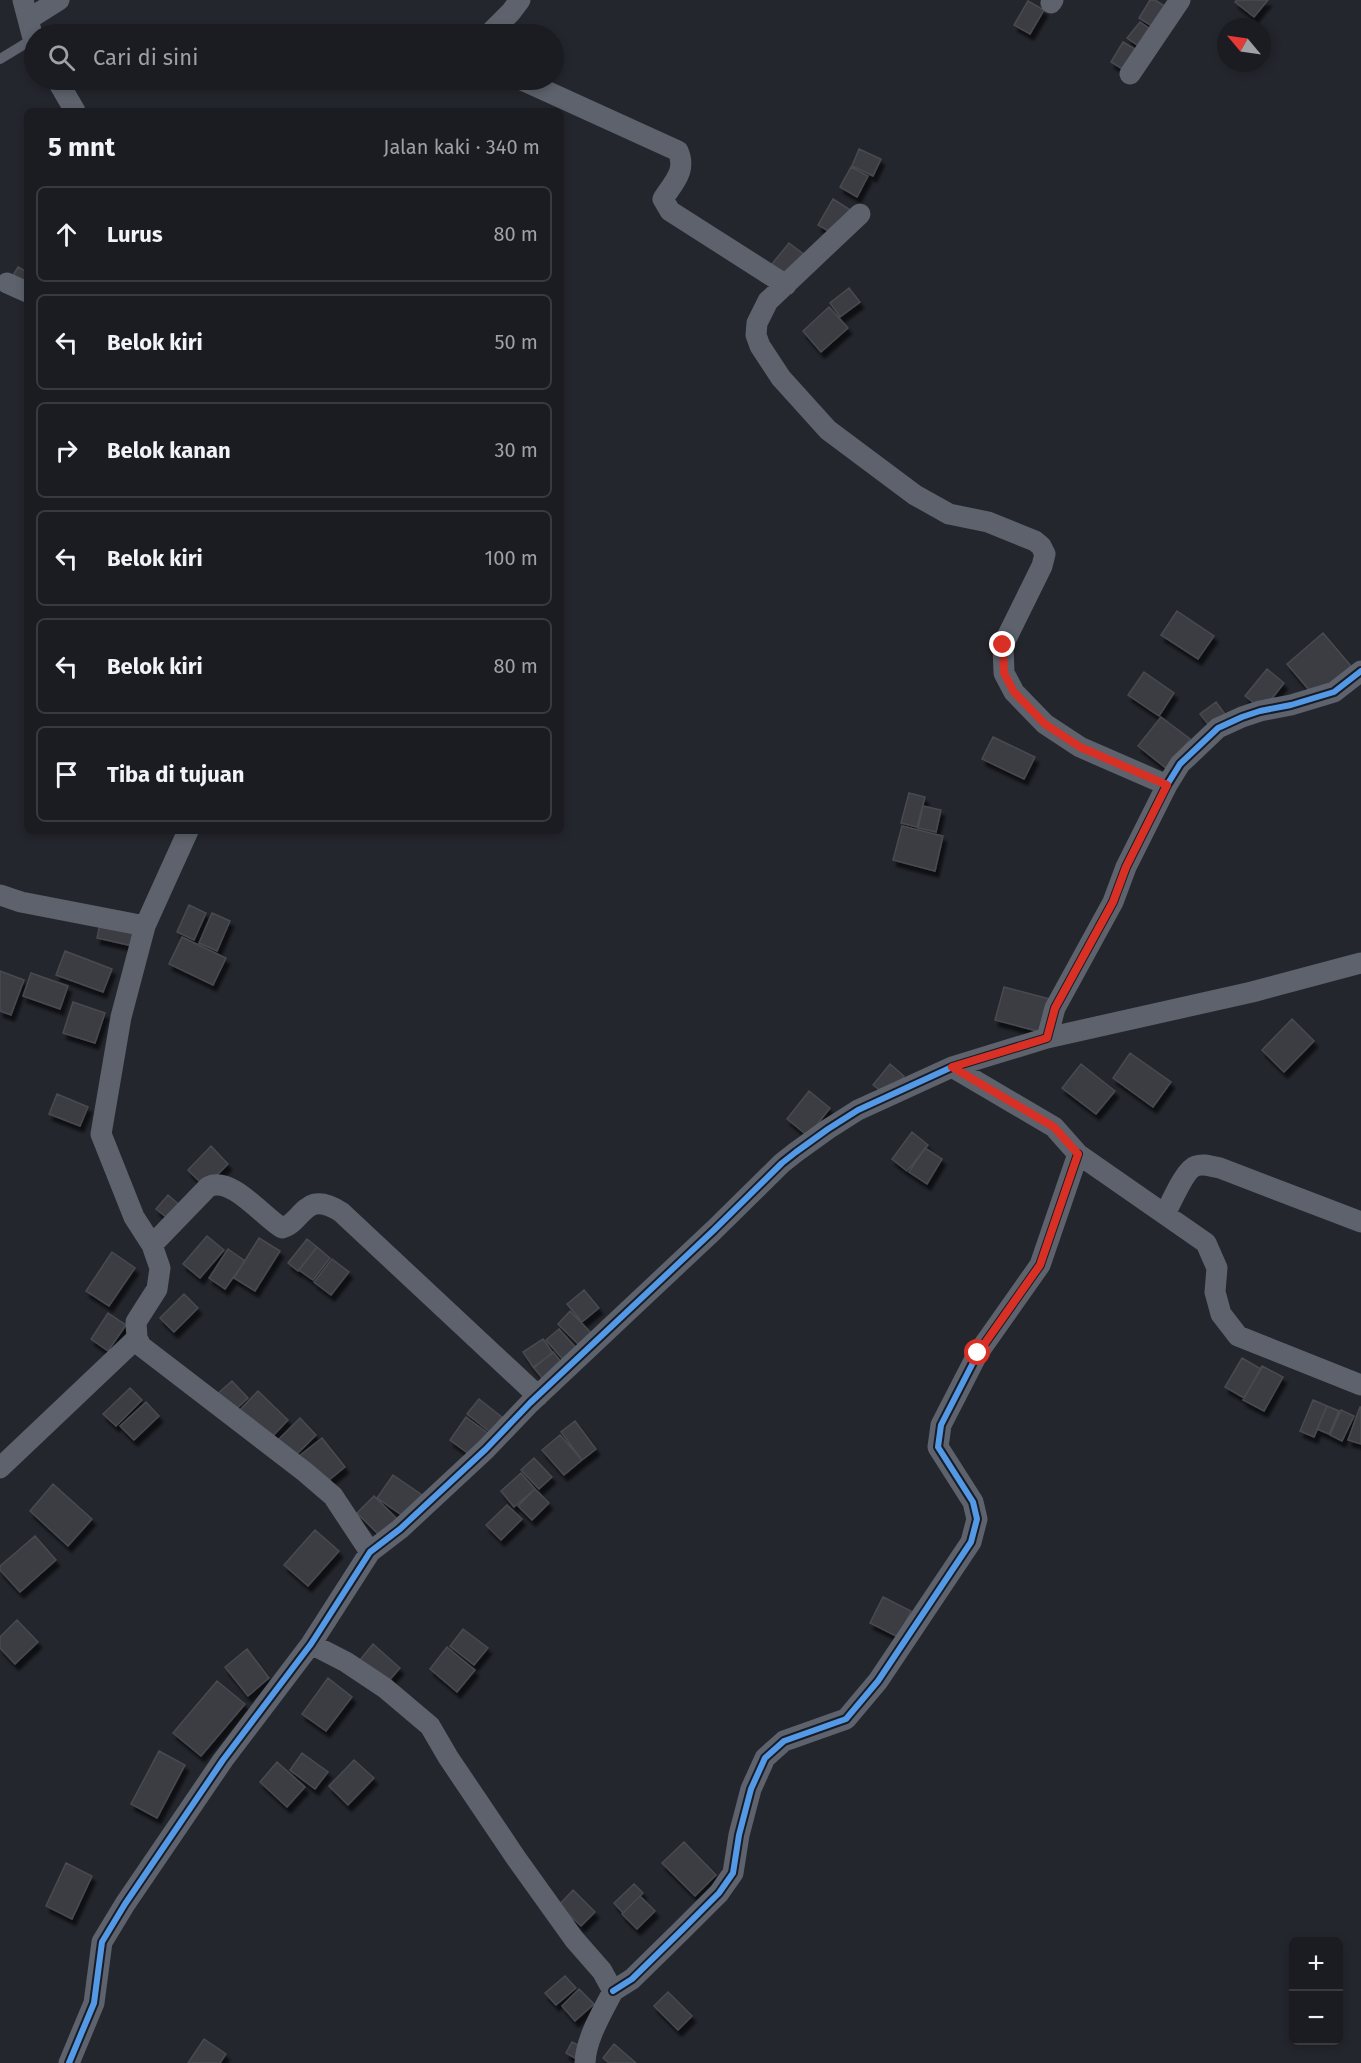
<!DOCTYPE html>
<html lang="id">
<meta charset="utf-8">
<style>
:root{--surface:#1b1c22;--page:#24252a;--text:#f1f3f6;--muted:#a0a1a5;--line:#393a40}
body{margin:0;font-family:"Fira Sans",sans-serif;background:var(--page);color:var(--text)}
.controls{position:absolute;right:18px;bottom:18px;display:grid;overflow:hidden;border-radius:9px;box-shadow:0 3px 9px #0003}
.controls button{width:54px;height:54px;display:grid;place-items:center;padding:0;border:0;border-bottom:2px solid var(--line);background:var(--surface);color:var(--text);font:30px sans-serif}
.compass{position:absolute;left:1217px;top:18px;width:54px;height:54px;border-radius:50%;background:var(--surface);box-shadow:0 3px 9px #0003;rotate:299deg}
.stop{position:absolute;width:18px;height:18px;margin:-14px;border:4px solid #d93025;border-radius:50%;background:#fff}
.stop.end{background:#d93025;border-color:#fff;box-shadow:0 2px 6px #0008}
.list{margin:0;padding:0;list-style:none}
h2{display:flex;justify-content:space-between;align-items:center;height:78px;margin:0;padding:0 24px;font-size:26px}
h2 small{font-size:20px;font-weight:400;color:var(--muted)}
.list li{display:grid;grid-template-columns:39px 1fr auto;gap:18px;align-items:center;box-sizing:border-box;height:96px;margin:0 12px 12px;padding:0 12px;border:2px solid var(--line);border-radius:9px}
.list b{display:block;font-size:22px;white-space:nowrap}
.list em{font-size:20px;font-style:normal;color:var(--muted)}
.icon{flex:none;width:33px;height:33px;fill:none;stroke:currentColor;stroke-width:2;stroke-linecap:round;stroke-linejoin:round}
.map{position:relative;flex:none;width:1361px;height:2063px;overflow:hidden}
.search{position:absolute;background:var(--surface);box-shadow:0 3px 9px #0003;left:24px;top:24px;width:540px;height:66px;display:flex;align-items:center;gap:15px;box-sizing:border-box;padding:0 21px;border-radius:33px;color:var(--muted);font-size:22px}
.panel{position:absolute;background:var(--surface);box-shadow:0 3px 9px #0003;left:24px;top:108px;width:540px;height:726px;border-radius:9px}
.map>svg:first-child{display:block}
.building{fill:#3b3d43;stroke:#484a50;stroke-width:1.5;filter:url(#shadow)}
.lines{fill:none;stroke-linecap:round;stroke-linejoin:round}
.lane{stroke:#5d626c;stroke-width:10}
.street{stroke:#5d626c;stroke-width:21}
.cycleway-casing{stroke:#171c27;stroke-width:10}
.cycleway{stroke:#5399e6;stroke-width:6}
.route{stroke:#d93025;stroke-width:8}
</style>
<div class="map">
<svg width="1361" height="2063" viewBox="0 0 1361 2063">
<defs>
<filter id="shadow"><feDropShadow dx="3.5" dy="6" stdDeviation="1.5" flood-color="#0009"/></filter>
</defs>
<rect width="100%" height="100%" fill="#24262d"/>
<path class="building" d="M1150,0H1155L1171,10L1158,30L1139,18Z
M1237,0H1268L1254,17L1235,2Z
M1028,1L1044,10L1030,34L1014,25Z
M1140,22L1155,32L1143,49L1127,38Z
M1123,42L1142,53L1129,73L1111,62Z
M859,149L881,159L873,176L852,166Z
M851,167L868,176L857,197L840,187Z
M833,199L852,211L837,236L818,225Z
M789,243L806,256L789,278L772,264Z
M18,267L27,272V286L12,277Z
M849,288L860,302L840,317L830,303Z
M829,307L848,328L821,352L803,331Z
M1177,611L1214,636L1198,659L1161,635Z
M1323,633L1351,666L1315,697L1287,664Z
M1267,669L1284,683L1263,710L1245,696Z
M1144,672L1174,693L1159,716L1128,695Z
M1216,702L1230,721L1215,733L1200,714Z
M1161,717L1190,739L1167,769L1138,746Z
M993,737L1035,757L1024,779L982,759Z
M909,793L925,797L917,827L901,823Z
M923,806L941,810L936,832L918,828Z
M902,826L943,836L935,871L893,860Z
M189,905L206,913L194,940L177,932Z
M212,913L230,921L217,951L199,943Z
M101,920L137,928L133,946L97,938Z
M182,937L226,958L213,985L169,964Z
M65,951L112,969L103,992L56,975Z
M0,971L24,980L11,1015L0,1011Z
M31,973L68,986L60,1009L23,996Z
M1004,987L1050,999L1041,1032L995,1020Z
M73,1002L105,1013L95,1043L63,1033Z
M1292,1019L1314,1041L1284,1072L1262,1050Z
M1130,1053L1171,1082L1153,1107L1113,1078Z
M890,1064L904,1076L887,1096L873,1085Z
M1081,1064L1115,1091L1096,1114L1062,1088Z
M809,1091L830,1108L808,1136L787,1119Z
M57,1094L88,1107L80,1126L49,1114Z
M912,1132L928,1145L907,1171L892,1159Z
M211,1146L228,1164L205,1187L188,1170Z
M925,1148L942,1159L927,1184L909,1172Z
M168,1195L183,1208L171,1221L156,1209Z
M207,1236L224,1250L200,1278L183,1264Z
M259,1238L280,1251L255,1291L234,1278Z
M307,1239L317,1247L298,1271L288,1263Z
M317,1247L330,1258L313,1280L299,1270Z
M228,1249L245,1261L225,1289L209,1278Z
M112,1252L135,1268L109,1306L86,1291Z
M332,1259L349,1272L331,1295L314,1282Z
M584,1290L599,1308L582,1322L567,1304Z
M184,1294L198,1308L174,1332L160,1318Z
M570,1311L595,1337L583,1349L558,1324Z
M108,1313L126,1325L108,1351L91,1339Z
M559,1329L579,1351L566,1363L546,1340Z
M543,1339L553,1353L533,1367L523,1352Z
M553,1352L566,1368L547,1384L534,1368Z
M1242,1358L1261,1369L1244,1398L1225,1387Z
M1262,1366L1283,1377L1264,1411L1243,1400Z
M232,1381L248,1398L231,1414L215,1396Z
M130,1388L142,1400L116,1426L103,1414Z
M258,1391L288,1420L268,1441L238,1412Z
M479,1399L502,1417L490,1432L467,1414Z
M1313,1400L1327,1406L1314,1437L1300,1431Z
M146,1402L159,1416L134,1440L120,1426Z
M1327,1406L1339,1411L1329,1434L1317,1429Z
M1360,1407H1361V1444L1348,1440Z
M1341,1410L1354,1416L1342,1441L1330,1435Z
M466,1417L489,1434L473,1457L450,1440Z
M300,1418L316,1435L292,1459L276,1442Z
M575,1421L596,1449L582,1460L561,1432Z
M560,1435L582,1460L564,1475L542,1450Z
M322,1438L345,1467L323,1485L299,1456Z
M534,1458L552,1477L539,1489L521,1470Z
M521,1473L535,1489L514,1507L501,1491Z
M393,1475L422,1495L406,1518L377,1498Z
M53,1484L92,1519L68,1546L30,1511Z
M535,1489L549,1503L532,1520L518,1506Z
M374,1496L398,1520L381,1537L357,1513Z
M507,1505L522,1519L501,1540L486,1525Z
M315,1530L339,1551L308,1586L284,1565Z
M35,1536L56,1560L20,1592L0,1570V1566Z
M883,1597L911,1611L898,1637L870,1623Z
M17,1620L38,1642L15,1664L0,1648V1637Z
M463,1629L488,1648L474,1665L450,1646Z
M373,1644L400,1668L387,1683L360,1660Z
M447,1647L475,1670L457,1692L430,1669Z
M247,1649L269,1678L248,1696L225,1667Z
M328,1678L352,1697L326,1731L302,1714Z
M217,1681L245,1704L201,1756L173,1733Z
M159,1751L185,1765L157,1818L131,1804Z
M302,1753L328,1772L315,1789L290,1770Z
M354,1760L374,1778L348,1805L329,1786Z
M277,1762L305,1787L287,1807L260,1782Z
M684,1842L716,1875L695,1896L662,1863Z
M66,1863L92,1876L72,1919L46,1906Z
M634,1884L643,1893L623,1913L614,1903Z
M573,1890L595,1912L581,1926L559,1905Z
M640,1896L655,1911L637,1929L622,1914Z
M565,1976L576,1988L556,2005L545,1993Z
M579,1989L594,2004L575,2021L562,2006Z
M668,1992L692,2016L678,2030L654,2006Z
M204,2039L226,2054L220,2063H188Z
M572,2042L586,2049L580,2061L566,2053Z
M614,2044L636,2063H609L603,2058Z"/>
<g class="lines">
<path class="lane" d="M0,59L33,39"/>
<path class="street" d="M23,0L34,42
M1051,3L1053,0
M29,19L59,0
M489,34L511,12L520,0
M1130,74L1180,0
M57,80L75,111
M522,80L678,151C687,171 673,183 663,199L670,211L786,285
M860,214L768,301L757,323L756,335L760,346L781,378L828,430L915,495L949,514L988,522L1035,541L1041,546L1045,554L1042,566L1003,645L1004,673L1014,692L1045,724L1080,747L1167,785
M7,283L27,292
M188,831L145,926L121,1017L101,1134L134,1217L152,1245L160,1268L157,1289L136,1322L137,1338L141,1346L305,1472L333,1496L370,1552
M0,895L21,902L145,926
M1047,1038L1252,992L1361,963
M952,1067L1054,1127L1078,1154L1206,1243L1217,1268L1215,1292L1221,1314L1238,1336L1361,1385
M1165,1214C1171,1203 1185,1169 1196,1166C1204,1163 1212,1167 1220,1168L1361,1222
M152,1245L208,1187C231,1175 263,1217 282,1228C303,1223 304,1188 341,1212L538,1396
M0,1468L137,1338
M311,1644L346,1662L385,1688L430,1726L448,1757L516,1858L574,1939L602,1971L613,1991C602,2013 586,2038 585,2063
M613,1991L632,1979L683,1929L719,1893L733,1873L739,1835L751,1789L765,1758L784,1741L846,1719L878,1681L971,1542L977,1519L973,1502L938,1447L941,1425L978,1353L1040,1265L1078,1154
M69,2063L94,2003L102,1942L125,1904L223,1760L311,1644L370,1552L400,1529L486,1449L530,1403L714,1230L782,1163L796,1152L828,1129L858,1110L952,1067L1047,1038L1055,1008L1113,902L1126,867L1167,785L1180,764L1218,728L1242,717L1260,711L1291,705L1334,692L1361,671"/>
<defs>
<path id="cycleway" d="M613,1991L632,1979L683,1929L719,1893L733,1873L739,1835L751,1789L765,1758L784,1741L846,1719L878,1681L971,1542L977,1519L973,1502L938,1447L941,1425L978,1353L1040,1265L1078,1154
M69,2063L94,2003L102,1942L125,1904L223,1760L311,1644L370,1552L400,1529L486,1449L530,1403L714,1230L782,1163L796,1152L828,1129L858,1110L952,1067L1047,1038L1055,1008L1113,902L1126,867L1167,785L1180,764L1218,728L1242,717L1260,711L1291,705L1334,692L1361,671"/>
</defs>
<use href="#cycleway" class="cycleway-casing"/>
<use href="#cycleway" class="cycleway"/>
</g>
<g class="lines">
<path class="route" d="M978,1353L1040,1265L1078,1154L1054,1127L952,1067L1047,1038L1055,1008L1113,902L1126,867L1167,785L1080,747L1045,724L1014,692L1004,673L1003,645"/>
</g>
</svg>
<div class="controls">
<button>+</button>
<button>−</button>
</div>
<svg class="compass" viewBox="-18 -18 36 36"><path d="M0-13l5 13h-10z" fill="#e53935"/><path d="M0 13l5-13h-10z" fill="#a0a1a5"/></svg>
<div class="stop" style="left:978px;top:1353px"></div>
<div class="stop end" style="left:1003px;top:645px"></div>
<div class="search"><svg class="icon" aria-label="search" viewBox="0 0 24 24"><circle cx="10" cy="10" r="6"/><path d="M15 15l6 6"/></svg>Cari di sini</div>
<section class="panel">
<h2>5 mnt<small>Jalan kaki · 340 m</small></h2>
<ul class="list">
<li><svg class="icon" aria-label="ahead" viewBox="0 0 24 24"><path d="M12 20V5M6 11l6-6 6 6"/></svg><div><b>Lurus</b></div><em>80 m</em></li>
<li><svg class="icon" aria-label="left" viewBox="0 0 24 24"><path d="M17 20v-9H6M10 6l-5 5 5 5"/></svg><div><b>Belok kiri</b></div><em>50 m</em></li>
<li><svg class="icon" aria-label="right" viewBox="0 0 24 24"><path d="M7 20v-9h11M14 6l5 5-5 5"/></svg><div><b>Belok kanan</b></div><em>30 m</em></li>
<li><svg class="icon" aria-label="left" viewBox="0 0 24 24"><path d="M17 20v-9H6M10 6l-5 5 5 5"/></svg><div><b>Belok kiri</b></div><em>100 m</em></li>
<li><svg class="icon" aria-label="left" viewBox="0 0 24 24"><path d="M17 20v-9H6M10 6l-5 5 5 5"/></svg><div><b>Belok kiri</b></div><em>80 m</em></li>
<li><svg class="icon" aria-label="arrive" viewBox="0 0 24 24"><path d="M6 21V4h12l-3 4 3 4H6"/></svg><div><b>Tiba di tujuan</b></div></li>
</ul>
</section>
</div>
